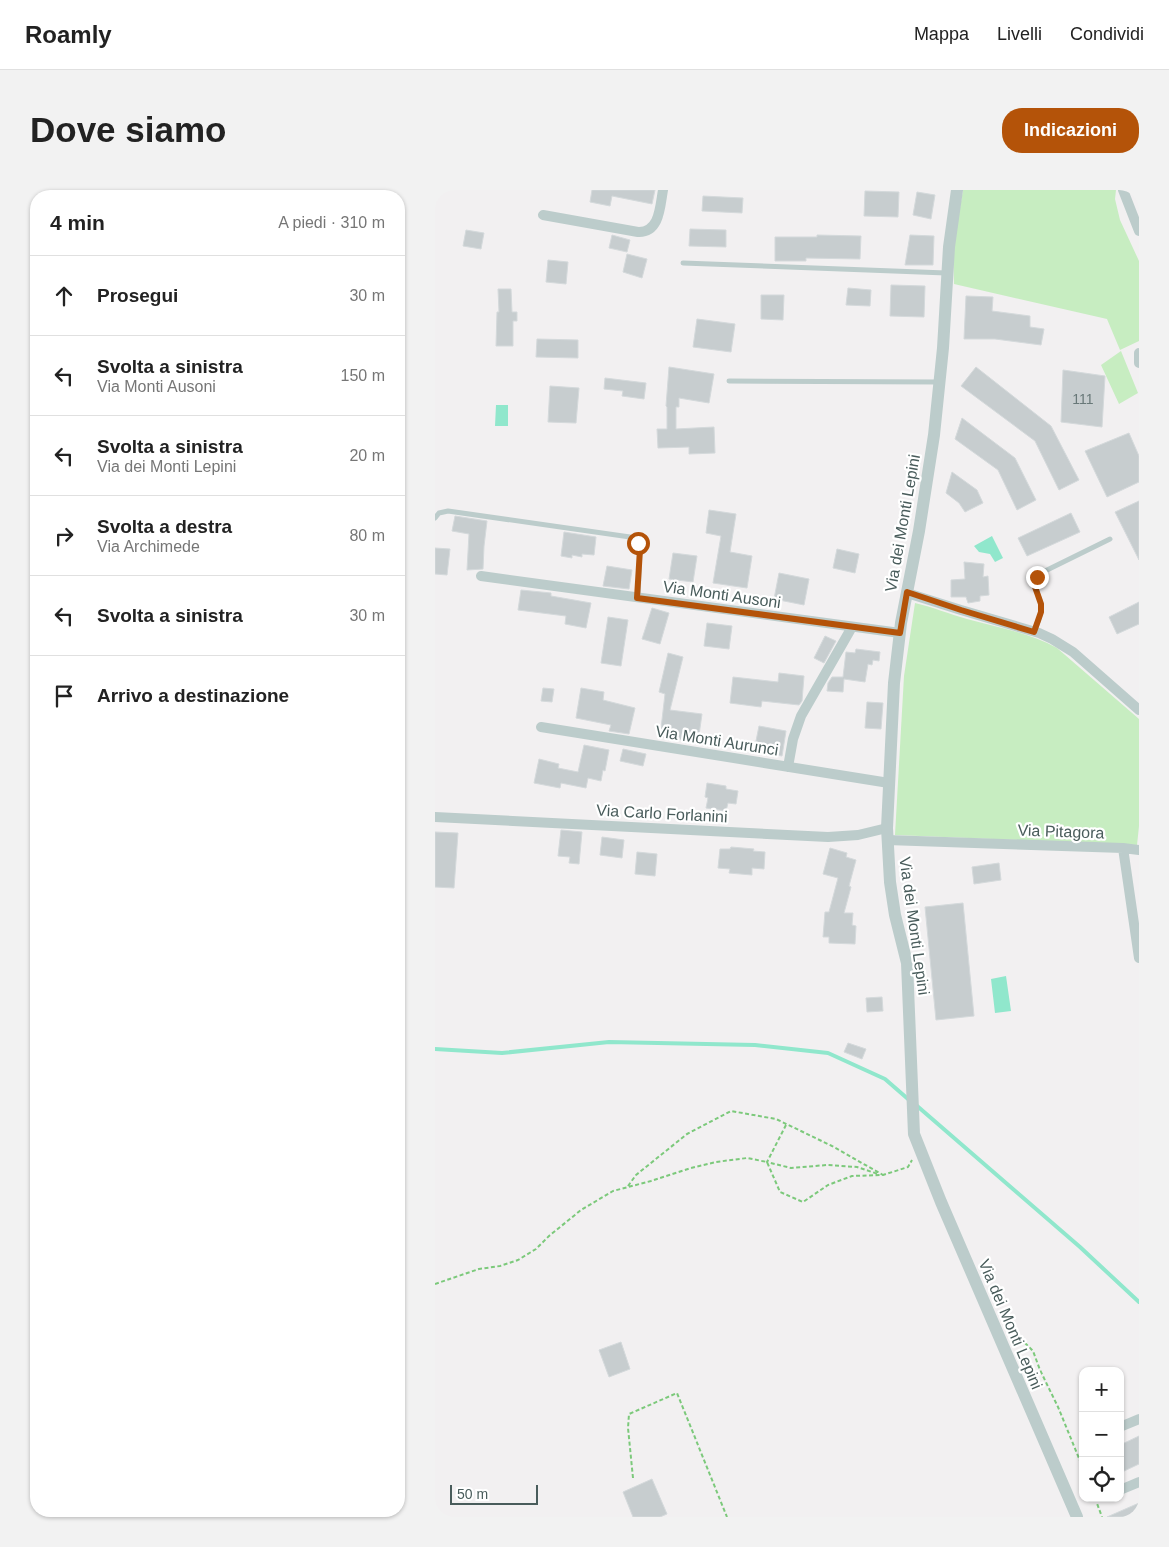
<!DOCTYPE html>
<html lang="it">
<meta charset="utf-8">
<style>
:root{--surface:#fff;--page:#f2f2f2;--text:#222;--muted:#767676;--line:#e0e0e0;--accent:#b45309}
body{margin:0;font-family:Helvetica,sans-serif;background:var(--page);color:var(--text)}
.controls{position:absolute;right:15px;bottom:15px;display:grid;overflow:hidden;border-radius:10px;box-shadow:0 1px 4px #0004}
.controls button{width:45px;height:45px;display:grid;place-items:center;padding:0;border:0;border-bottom:1px solid var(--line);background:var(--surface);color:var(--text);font:25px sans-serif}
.scale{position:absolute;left:15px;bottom:12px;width:88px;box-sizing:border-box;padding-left:5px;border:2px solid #495c5b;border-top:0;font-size:14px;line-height:18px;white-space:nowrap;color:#495c5b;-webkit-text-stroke:4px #fff;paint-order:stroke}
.stop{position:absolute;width:15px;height:15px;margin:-11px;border:4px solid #b45309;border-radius:50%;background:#fff}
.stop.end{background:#b45309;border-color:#fff;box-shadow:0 1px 5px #0008}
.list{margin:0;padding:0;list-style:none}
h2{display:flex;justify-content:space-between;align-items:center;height:65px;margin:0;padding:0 20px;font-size:21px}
h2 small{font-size:16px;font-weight:400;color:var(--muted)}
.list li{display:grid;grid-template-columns:32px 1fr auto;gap:15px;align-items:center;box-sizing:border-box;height:80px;padding:0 20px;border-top:1px solid var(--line)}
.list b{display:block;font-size:19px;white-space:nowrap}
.list p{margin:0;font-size:16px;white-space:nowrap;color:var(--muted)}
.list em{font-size:16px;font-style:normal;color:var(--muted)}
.icon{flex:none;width:28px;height:28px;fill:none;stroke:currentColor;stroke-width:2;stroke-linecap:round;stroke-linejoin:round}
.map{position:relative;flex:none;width:704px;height:1327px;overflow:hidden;border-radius:20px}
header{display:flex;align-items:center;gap:30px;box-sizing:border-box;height:70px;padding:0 25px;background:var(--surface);border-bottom:1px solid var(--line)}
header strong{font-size:24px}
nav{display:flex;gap:28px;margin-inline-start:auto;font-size:18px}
.intro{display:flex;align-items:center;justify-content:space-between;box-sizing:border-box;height:120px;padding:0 30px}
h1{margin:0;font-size:35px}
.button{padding:12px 22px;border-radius:20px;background:var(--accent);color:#fff;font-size:18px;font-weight:700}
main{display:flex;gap:30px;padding:0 30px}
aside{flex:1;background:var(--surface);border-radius:20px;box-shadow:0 1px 4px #0004}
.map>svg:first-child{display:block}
.green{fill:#c7edc1}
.water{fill:#90e7cc}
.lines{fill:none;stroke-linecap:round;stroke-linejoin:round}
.stream{stroke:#90e7cc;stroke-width:4}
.building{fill:#c7cdcf;stroke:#d4d9db}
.path{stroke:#7cc97b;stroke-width:2;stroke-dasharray:4 2.5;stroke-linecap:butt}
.service{stroke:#bccccb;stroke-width:5}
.minor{stroke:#bccccb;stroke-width:10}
.tertiary{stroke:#bccccb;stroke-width:12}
.route{stroke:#b45309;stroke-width:6}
.labels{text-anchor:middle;stroke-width:4.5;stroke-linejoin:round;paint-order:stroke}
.number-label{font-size:14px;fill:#687878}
.street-label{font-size:16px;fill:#495c5b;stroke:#fff}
</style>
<header>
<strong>Roamly</strong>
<nav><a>Mappa</a><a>Livelli</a><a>Condividi</a></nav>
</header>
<div class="intro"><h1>Dove siamo</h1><a class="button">Indicazioni</a></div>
<main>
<aside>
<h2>4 min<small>A piedi · 310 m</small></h2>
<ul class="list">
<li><svg class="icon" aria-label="ahead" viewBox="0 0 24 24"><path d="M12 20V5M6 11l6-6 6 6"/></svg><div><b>Prosegui</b></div><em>30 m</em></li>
<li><svg class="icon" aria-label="left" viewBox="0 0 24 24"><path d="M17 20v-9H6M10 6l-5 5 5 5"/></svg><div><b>Svolta a sinistra</b><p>Via Monti Ausoni</p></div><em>150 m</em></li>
<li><svg class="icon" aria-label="left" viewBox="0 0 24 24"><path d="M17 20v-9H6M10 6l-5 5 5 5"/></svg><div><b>Svolta a sinistra</b><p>Via dei Monti Lepini</p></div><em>20 m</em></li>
<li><svg class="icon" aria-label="right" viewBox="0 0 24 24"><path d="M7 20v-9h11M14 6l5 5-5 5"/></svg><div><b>Svolta a destra</b><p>Via Archimede</p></div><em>80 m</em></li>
<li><svg class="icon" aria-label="left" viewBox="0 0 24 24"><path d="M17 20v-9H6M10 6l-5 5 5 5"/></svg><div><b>Svolta a sinistra</b></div><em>30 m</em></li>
<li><svg class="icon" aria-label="arrive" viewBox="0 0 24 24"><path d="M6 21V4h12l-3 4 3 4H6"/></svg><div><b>Arrivo a destinazione</b></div></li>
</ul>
</aside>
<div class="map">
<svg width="704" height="1327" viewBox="0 0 704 1327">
<rect width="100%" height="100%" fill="#f2f0f1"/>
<path class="green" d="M528,0H681L680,9L685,30L704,71V151L685,160L672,129L519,94L518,58Z
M686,161L703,203L684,214L666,175Z
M480,413C498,417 514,424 532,429C562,437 595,443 622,458L704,529V636L702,655L460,645L469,486Z"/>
<path class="water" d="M61,215H73V236H60Z
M557,346L568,368L560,372L555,364L544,362L539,356Z
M571,786L576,821L560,823L556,789Z"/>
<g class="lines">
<path class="stream" d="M0,859L67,863L174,852L320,855L393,863L450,889L473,909
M481,915L645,1057L704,1112"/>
</g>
<path class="building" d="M157,0H220L217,14L177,6L175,16L155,12Z
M430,1L464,2L463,27L429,26Z
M482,2L500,5L496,29L478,25Z
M268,6L308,8L307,23L267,21Z
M255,39L291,40V57L254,56Z
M31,40L49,43L46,59L28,56Z
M177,45L195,50L192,62L174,58Z
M382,45L426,46L425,69L371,68V71H340V47H382Z
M475,45L499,46L498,75H470Z
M192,64L212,69L207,88L188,82Z
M113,70L133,72L131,94L111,92Z
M456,95L490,96L489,127L455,126Z
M413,98L436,100L435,116L411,115Z
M63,99H76L77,122H82V131H78V156H61L62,122H64Z
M326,105H349L348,130L326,129Z
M531,106L558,107L557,121L595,126V137L609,139L606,155L560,149H529Z
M262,129L300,134L296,162L258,157Z
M102,149L143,150V168L101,167Z
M234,177L279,184L274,213L244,208V217H241V239L279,237L280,263L254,264V257L223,258L222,239H232V217L231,216Z
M541,177L616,236L644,290L624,300L600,251L526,196Z
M628,180L670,186L667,237L626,232Z
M170,188L211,193L209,209L187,206L188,201L169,199Z
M115,196L144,198L141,233L113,232Z
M527,228L580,268L601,310L582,320L563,280L520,249Z
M694,243L704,266V292L672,307L650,261Z
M517,282L542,300L548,313L530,322L524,313L511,303Z
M704,311V370L680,322Z
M274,320L301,324L295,362L317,366L312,398L278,393L286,346L271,343Z
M636,323L645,342L592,366L583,348Z
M20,326L52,331L49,356L48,379L32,380L34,344L17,341Z
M129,342L161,347L159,365L147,364V367L137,365V368L126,366Z
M0,358L15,359L12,385L0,384Z
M402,359L424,364L420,383L398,378Z
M238,363L262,366L258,392L234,389Z
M529,372L549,374L548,387L553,386L554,405L545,406V411L533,413L531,407H516V390L530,389Z
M172,376L197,380L194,399L168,396Z
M344,383L374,389L369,415L339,409Z
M86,400L116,403V406L156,413L151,438L130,434L131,426L83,420Z
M704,412V434L682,444L674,427Z
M217,418L234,423L225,454L207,449Z
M173,427L193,430L186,476L166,473Z
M272,433L297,436L294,459L269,456Z
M390,446L401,451L389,473L379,468Z
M421,459L445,462L444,471L438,470L437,475L433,474L430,492L409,489L408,502L392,501L393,493L397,487H408L411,462L420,463Z
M233,463L248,467L235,520L267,524L263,552L225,547L230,504L224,502Z
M344,483L369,486L367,511L364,515L327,511L326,517L295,513L298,487L343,492Z
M108,498L119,499L117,512L106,511Z
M146,498L169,502L168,510L200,518L194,544L174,541L176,535L141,528Z
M432,512L448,513L446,539L430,538Z
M324,536L351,541L347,566L319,561Z
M149,555L174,560L170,581L168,580L166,591L153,588L151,598L126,593L125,598L99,593L104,569L124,574L123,578L143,582Z
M188,559L211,564L208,576L185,571Z
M272,593L291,596V599L303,601L301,614L293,613L291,621L271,618L273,608L270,607Z
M126,640L147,642L144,674L134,673L135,667L123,666Z
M0,642L23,643L19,698L0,697Z
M167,647L189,650L187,668L165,665Z
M296,657L319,659L318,661L330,662L329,679L317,678V685L294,683L295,679L283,678L285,659H295Z
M395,658L412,663L411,667L421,670L414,696L416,697L409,723H418L417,735L421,736L420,754L394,753V747H388L390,722H394L403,688L388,684Z
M202,662L222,664L220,686L200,684Z
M564,673L566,690L539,694L537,677Z
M528,713L539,826L501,830L490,717Z
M447,807L448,821L432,822L431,808Z
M413,853L431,859L427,869L409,862Z
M186,1152L195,1179L174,1187L164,1160Z
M704,1246V1274L685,1283V1255Z
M217,1289L232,1324L225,1327H198L188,1302Z
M704,1313V1327H672Z"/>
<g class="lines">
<path class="path" d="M351,935L332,972L356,978L392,975L422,977L443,984
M193,996L201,985L252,944L296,921L341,929L397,956L448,985
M0,1094L44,1079L65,1076L83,1070L101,1059L114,1046L146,1020L178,1001L216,991L256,978L281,972L312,968L332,972L345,1002L368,1012L393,995L417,986L448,985L473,977L477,970
M575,1141L579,1142L598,1161L605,1180L623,1217L648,1278
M198,1288L193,1238L194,1224L242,1203L292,1327
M660,1308L667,1327"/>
<path class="service" d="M248,73L511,83
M294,191L504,192
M0,328L4,323L13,321L195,347L203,353L205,359L203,407
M599,441C603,432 607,424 606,414C604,400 591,393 608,382L675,349"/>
<path class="minor" d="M688,0L704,41
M108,25L203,42C225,43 225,16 228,0
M704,163V173
M46,386L465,443
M472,403L526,420L604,443L617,449L638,462L704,520
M106,537L454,593
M353,577L358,549L366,526L417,437
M0,627L393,647L423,645L452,638
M452,650L688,658L704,768
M688,658L704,660
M685,1237L704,1229
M685,1300L704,1292"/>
<path class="tertiary" d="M522,0L514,57L508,158L499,245L484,341L466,433L459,493L452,638L455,692L460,725L472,773L479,944L506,1012L642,1327"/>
</g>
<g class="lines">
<path class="route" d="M203,353L205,359L202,408L465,443L472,402L526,420L599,442L606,422V414L599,394L602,387"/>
</g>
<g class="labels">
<g class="number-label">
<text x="648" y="214">111</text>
</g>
<g class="street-label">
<text transform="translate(467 333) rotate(-80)" y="6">Via dei Monti Lepini</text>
<text transform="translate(287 404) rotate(8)" y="6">Via Monti Ausoni</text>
<text transform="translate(282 550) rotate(9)" y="6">Via Monti Aurunci</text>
<text transform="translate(227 623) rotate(3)" y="6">Via Carlo Forlanini</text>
<text transform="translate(626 641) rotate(2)" y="6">Via Pitagora</text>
<text transform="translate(480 736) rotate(82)" y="6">Via dei Monti Lepini</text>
<text transform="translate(576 1134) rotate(67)" y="6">Via dei Monti Lepini</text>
</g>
</g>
</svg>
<div class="controls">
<button>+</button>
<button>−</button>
<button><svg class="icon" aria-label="locate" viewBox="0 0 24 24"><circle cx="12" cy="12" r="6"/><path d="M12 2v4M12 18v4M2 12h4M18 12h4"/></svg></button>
</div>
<div class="scale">50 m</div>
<div class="stop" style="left:203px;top:353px"></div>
<div class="stop end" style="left:602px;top:387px"></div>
</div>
</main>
